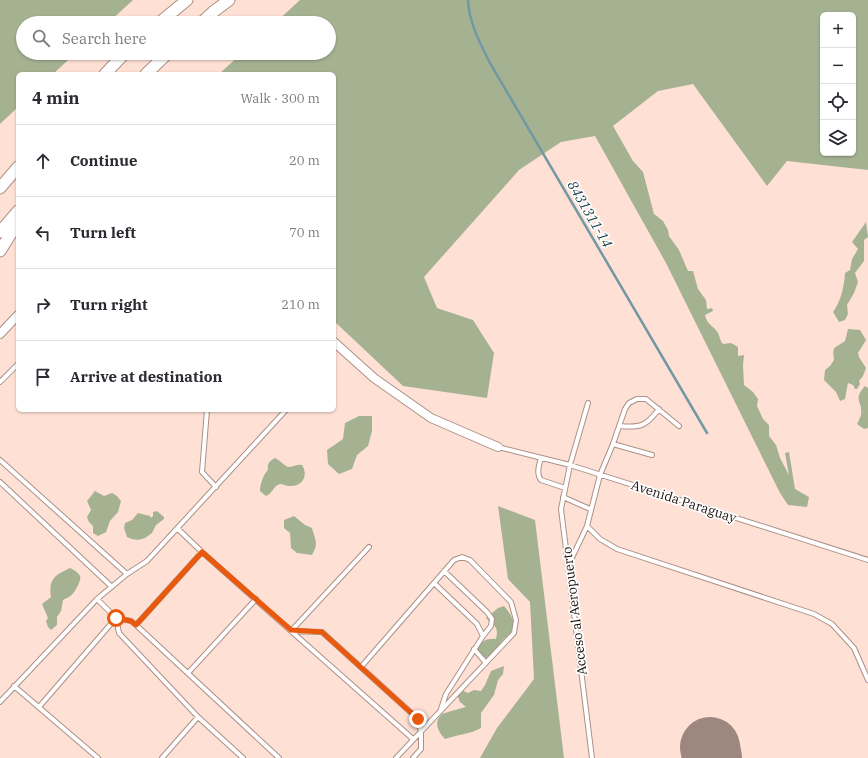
<!DOCTYPE html>
<meta charset="utf-8">
<style>
:root{--surface:#fff;--page:#f2f2f3;--text:#2b2b33;--muted:#7c7c81;--line:#e1e1e2}
body{margin:0;font-family:"IBM Plex Serif",serif;background:var(--page);color:var(--text)}
.controls{position:absolute;right:12px;top:12px;display:grid;overflow:hidden;border-radius:6px;box-shadow:0 1px 3px #0004}
.controls button{width:36px;height:36px;display:grid;place-items:center;padding:0;border:0;border-bottom:1px solid var(--line);background:var(--surface);color:var(--text);font:20px sans-serif}
.stop{position:absolute;width:12px;height:12px;margin:-9px;border:3px solid #ea580c;border-radius:50%;background:#fff}
.stop.end{background:#ea580c;border-color:#fff;box-shadow:0 1px 4px #0008}
.list{margin:0;padding:0;list-style:none}
h2{display:flex;justify-content:space-between;align-items:center;height:52px;margin:0;padding:0 16px;font-size:17px}
h2 small{font-size:13px;font-weight:400;color:var(--muted)}
.list li{display:grid;grid-template-columns:26px 1fr auto;gap:12px;align-items:center;box-sizing:border-box;height:72px;padding:0 16px;border-top:1px solid var(--line)}
.list b{display:block;font-size:15px;white-space:nowrap}
.list em{font-size:13px;font-style:normal;color:var(--muted)}
.icon{flex:none;width:22px;height:22px;fill:none;stroke:currentColor;stroke-width:2;stroke-linecap:round;stroke-linejoin:round}
.map{position:relative;flex:none;width:868px;height:758px;overflow:hidden}
.search{position:absolute;background:var(--surface);box-shadow:0 1px 3px #0004;left:16px;top:16px;width:320px;height:44px;display:flex;align-items:center;gap:10px;box-sizing:border-box;padding:0 14px;border-radius:22px;color:var(--muted);font-size:15px}
.panel{position:absolute;background:var(--surface);box-shadow:0 1px 3px #0004;left:16px;top:72px;width:320px;height:340px;border-radius:6px}
.map>svg:first-child{display:block}
.forest{fill:#a5b292;fill-rule:evenodd}
.lines{fill:none;stroke-linecap:round;stroke-linejoin:round}
.stream{stroke:#7099a3;stroke-width:2.5}
.runway{stroke:#9d877f;stroke-width:60}
.lane-casing{stroke:#ac9086;stroke-width:6}
.street-casing{stroke:#ac9086;stroke-width:10}
.secondary-casing{stroke:#ac9086;stroke-width:13}
.lane{stroke:#fff;stroke-width:4}
.street{stroke:#fff;stroke-width:8}
.secondary{stroke:#fff;stroke-width:11}
.route{stroke:#ea580c;stroke-width:5}
.labels{text-anchor:middle;stroke-width:3.5;stroke-linejoin:round;paint-order:stroke}
.street-label{font-size:13px;fill:#1a100c;stroke:#fff}
.water-label{font-size:14px;font-style:italic;fill:#133b44;stroke:#fff}
</style>
<div class="map">
<svg width="868" height="758" viewBox="0 0 868 758">
<rect width="100%" height="100%" fill="#ffe0d5"/>
<path class="forest" d="M0,0H133L108,23H23V53H76L53,74H18V107L0,124Z
M300,0H868V170L787,161L767,186L693,84L658,91L613,126L633,161L643,172L654,214L663,221L668,230L669,236L679,250L688,271H693L698,289L706,300L707,309L712,308L713,311L705,315C707,325 713,325 718,333C720,337 720,341 723,344L731,343L738,347V356L744,355L743,365L744,385L753,392L758,399L757,406L763,419L769,425V436L776,445L780,458L789,475L785,453L789,452L795,489L809,497L807,507L788,505L780,493L666,263L595,136L561,142L519,170L424,277L437,308L473,320L494,353L487,398L403,386L334,321V74H219L242,53H329V23H275ZM823,15H853V153H823Z
M866,222L868,237L864,240V261L855,273L858,282L854,293L847,305L848,314L845,320L839,322L833,312C841,301 844,287 845,273L850,270L852,259L858,249L852,242Z
M848,329L860,330L866,340L858,353L859,357L866,368L863,376L859,381L860,384L857,389H855L853,385L848,383L845,399L840,401L836,392L824,380L825,370L830,366L834,360C832,345 834,349 845,341Z
M865,386L868,388V428L864,429L857,424C858,422 860,418 861,415C863,400 852,401 865,386Z
M359,416H372V431L368,446L357,455L352,469L339,474L328,464L327,450L343,439L345,423Z
M275,458C280,460 284,466 289,467C294,467 297,464 302,465C309,476 302,487 289,486C286,486 283,484 280,484C273,486 273,493 266,496L260,491C260,485 263,475 268,470C267,464 269,461 275,458Z
M95,491L104,496L112,493L117,496L121,501L118,512L110,521L106,532L98,536L93,533V526L89,522L87,517L91,510L87,501Z
M498,506L535,520L564,758H480L497,728L534,679L530,602L508,579Z
M157,511L164,517V519L156,525L152,533L145,538L138,540L132,539L127,537L124,528L125,523L132,520L138,513L150,516L151,518L153,516V512Z
M294,516L305,525L312,528C315,540 319,543 312,555L297,553L291,548L290,533L284,528V520Z
M70,568C81,574 83,576 77,587C73,595 71,596 63,600L61,611L57,617V625L51,630L48,627L46,621L48,618L42,604L51,597C48,579 55,575 70,568Z
M504,606C510,613 518,624 511,632C509,636 504,638 502,641C496,648 496,653 487,658L481,655L477,648C482,641 487,638 496,639C499,626 494,626 486,618L498,608Z
M504,666L503,674L498,680L494,695L481,713V728C471,734 456,735 445,739C438,732 433,722 442,714C444,713 462,708 466,707L460,702L457,695L461,690L468,693L474,690L481,691L485,685L491,671Z"/>
<g class="lines">
<path class="stream" d="M468,0C469,23 480,43 490,63L707,433"/>
<path class="runway" d="M710,747L712,758"/>
<defs>
<path id="lane" d="M0,382L18,364
M588,403L570,465L561,509L592,758
M207,410L202,472L216,487
M620,426C641,428 646,426 659,409
M613,444L625,409L629,403L637,399H646L679,426
M498,447L570,465L868,560
M541,458C539,465 536,474 541,480L565,488
M0,460L127,574
M0,482L112,587
M563,497L590,509
M587,526L600,539L617,549L814,614L832,624L854,648L868,680
M178,529L202,552
M569,564L587,526L600,475L613,444L652,455
M444,571L487,612L492,619L491,626L483,636
M434,583L477,624L483,636L446,694L441,709
M136,625L202,552L291,631L369,547
M474,649L486,663
M361,667L454,560L462,557L470,560L511,602L516,620L514,633L396,758
M188,673L256,599
M14,686L98,758
M0,702L97,599L127,574L147,561L286,410
M39,707L116,618L97,599
M162,758L198,717
M243,758L198,717L119,633L116,618L131,621L136,625L279,758
M413,758L421,749V732L418,719L322,632L291,631L413,739"/>
<path id="street" d="M0,334L18,315
M334,342L374,378L431,418L498,447"/>
<path id="secondary" d="M159,23L187,0
M201,23L213,12L229,0
M105,74L125,53
M146,74L168,53
M0,188L18,167
M0,232L18,211
M0,251L18,222"/>
</defs>
<use href="#lane" class="lane-casing"/>
<use href="#street" class="street-casing"/>
<use href="#secondary" class="secondary-casing"/>
<use href="#lane" class="lane"/>
<use href="#street" class="street"/>
<use href="#secondary" class="secondary"/>
</g>
<g class="lines">
<path class="route" d="M116,618L131,621L136,625L202,552L291,630L322,632L418,719"/>
</g>
<g class="labels">
<g class="street-label">
<text transform="translate(684 501) rotate(18)" y="5">Avenida Paraguay</text>
<text transform="translate(574 611) rotate(-97)" y="5">Acceso al Aeropuerto</text>
</g>
<g class="water-label">
<text transform="translate(590 214) rotate(60)" y="5">8431311-14</text>
</g>
</g>
</svg>
<div class="controls">
<button>+</button>
<button>−</button>
<button><svg class="icon" aria-label="locate" viewBox="0 0 24 24"><circle cx="12" cy="12" r="6"/><path d="M12 2v4M12 18v4M2 12h4M18 12h4"/></svg></button>
<button><svg class="icon" aria-label="layers" viewBox="0 0 24 24"><path d="M12 4l9 5-9 5-9-5zM3 14l9 5 9-5"/></svg></button>
</div>
<div class="stop" style="left:116px;top:618px"></div>
<div class="stop end" style="left:418px;top:719px"></div>
<div class="search"><svg class="icon" aria-label="search" viewBox="0 0 24 24"><circle cx="10" cy="10" r="6"/><path d="M15 15l6 6"/></svg>Search here</div>
<section class="panel">
<h2>4 min<small>Walk · 300 m</small></h2>
<ul class="list">
<li><svg class="icon" aria-label="ahead" viewBox="0 0 24 24"><path d="M12 20V5M6 11l6-6 6 6"/></svg><div><b>Continue</b></div><em>20 m</em></li>
<li><svg class="icon" aria-label="left" viewBox="0 0 24 24"><path d="M17 20v-9H6M10 6l-5 5 5 5"/></svg><div><b>Turn left</b></div><em>70 m</em></li>
<li><svg class="icon" aria-label="right" viewBox="0 0 24 24"><path d="M7 20v-9h11M14 6l5 5-5 5"/></svg><div><b>Turn right</b></div><em>210 m</em></li>
<li><svg class="icon" aria-label="arrive" viewBox="0 0 24 24"><path d="M6 21V4h12l-3 4 3 4H6"/></svg><div><b>Arrive at destination</b></div></li>
</ul>
</section>
</div>
